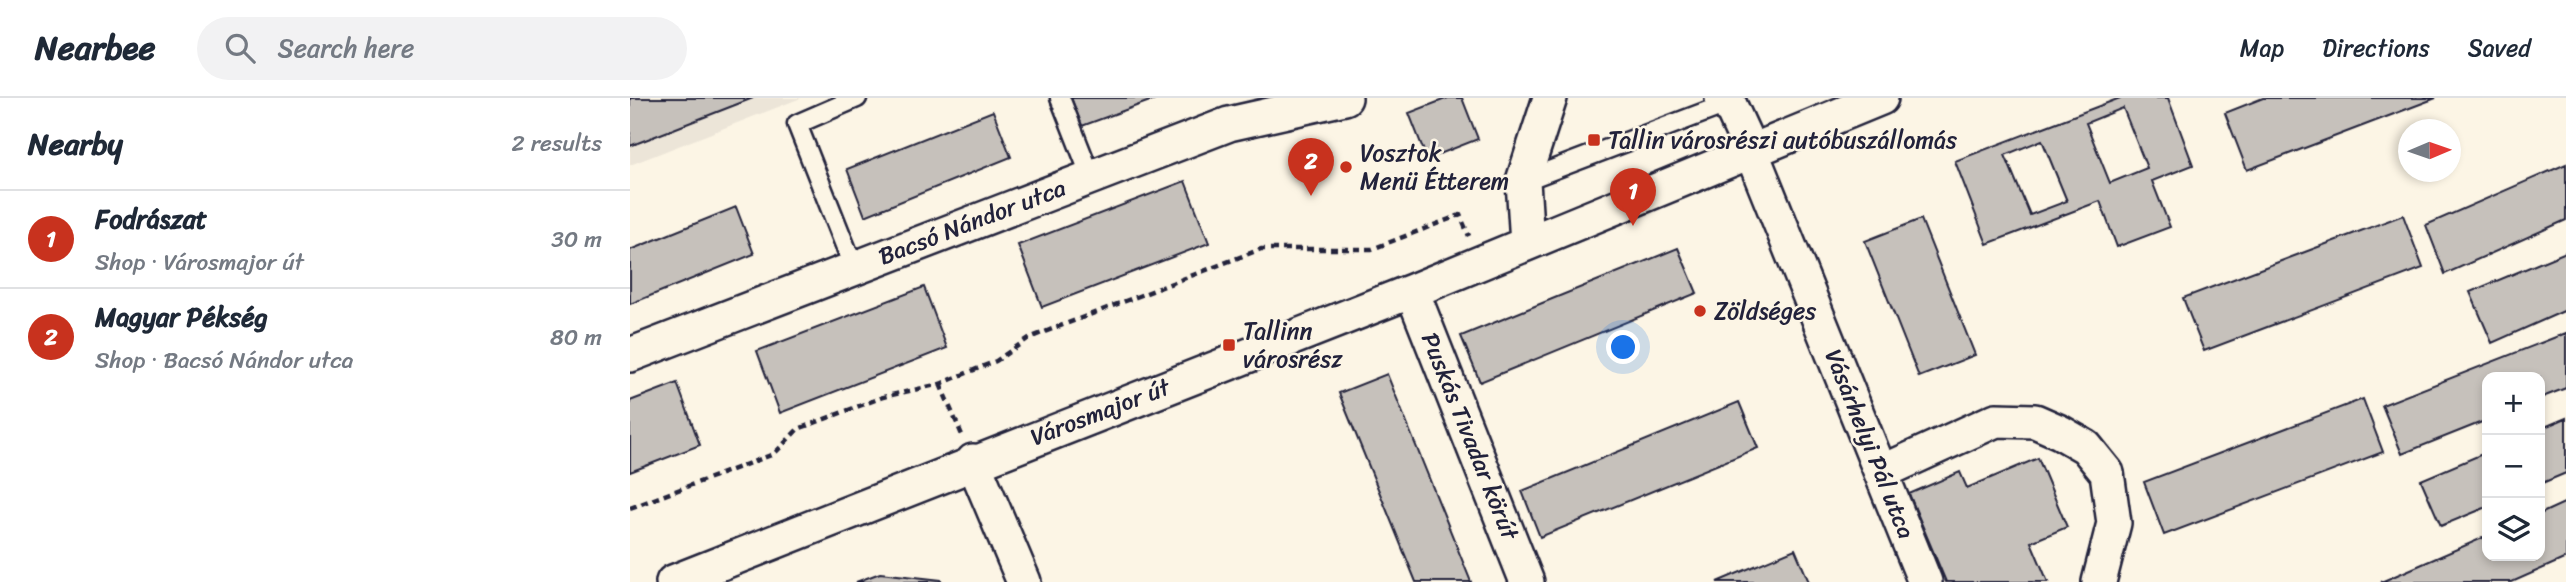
<!DOCTYPE html>
<meta charset="utf-8">
<style>
:root{--surface:#fff;--page:#f2f2f3;--text:#1f2937;--muted:#747a83;--line:#e0e1e3;--accent:#c8321e}
body{margin:0;font-family:Sriracha,sans-serif;background:var(--page);color:var(--text)}
.controls{position:absolute;right:21px;bottom:21px;display:grid;overflow:hidden;border-radius:14px;box-shadow:0 4px 10px #0003}
.controls button{width:63px;height:63px;display:grid;place-items:center;padding:0;border:0;border-bottom:2px solid var(--line);background:var(--surface);color:var(--text);font:35px sans-serif}
.compass{position:absolute;left:1768px;top:21px;width:63px;height:63px;border-radius:50%;background:var(--surface);box-shadow:0 4px 10px #0003;rotate:88deg}
.you{position:absolute;left:994px;top:250px;width:24px;height:24px;margin:-18px;border:5px solid #fff;border-radius:50%;background:#1a73e8;box-shadow:0 0 0 10px #1a73e833}
.badge{display:grid;place-items:center;width:46px;height:46px;border-radius:50%;background:var(--accent);color:#fff;font-size:23px;font-weight:700}
.pin{position:absolute;translate:-50% -58px;filter:drop-shadow(0 2px 4px #0008)}
.pin::after{content:'';position:absolute;top:37px;width:24px;height:21px;background:inherit;clip-path:polygon(0 0,100% 0,50% 100%)}
.list{margin:0;padding:0;list-style:none}
h2{display:flex;justify-content:space-between;align-items:center;height:91px;margin:0;padding:0 28px;font-size:30px}
h2 small{font-size:23px;font-weight:400;color:var(--muted)}
.list li{display:grid;grid-template-columns:46px 1fr auto;gap:21px;align-items:center;box-sizing:border-box;height:98px;padding:0 28px;border-top:2px solid var(--line)}
.list b{display:block;font-size:26px;white-space:nowrap}
.list p{margin:0;font-size:23px;white-space:nowrap;color:var(--muted)}
.list em{font-size:23px;font-style:normal;color:var(--muted)}
.icon{flex:none;width:38px;height:38px;fill:none;stroke:currentColor;stroke-width:2;stroke-linecap:round;stroke-linejoin:round}
.map{position:relative;flex:none;width:1936px;height:484px;overflow:hidden}
header{display:flex;align-items:center;gap:42px;box-sizing:border-box;height:98px;padding:0 35px;background:var(--surface);border-bottom:2px solid var(--line)}
header strong{font-size:33px}
nav{display:flex;gap:38px;margin-inline-start:auto;font-size:24px}
.search{width:490px;height:63px;background:var(--page);display:flex;align-items:center;gap:18px;box-sizing:border-box;padding:0 24px;border-radius:38px;color:var(--muted);font-size:26px}
main{display:flex}
aside{flex:1;background:var(--surface)}
.map>svg:first-child{display:block}
.built{fill:#ece5d8}
.building{fill:#c6c1bb;stroke:#22223b;stroke-width:2;fill-rule:evenodd}
.lines{fill:none;stroke-linecap:round;stroke-linejoin:round}
.service-casing{stroke:#22223b;stroke-width:23}
.minor-casing{stroke:#22223b;stroke-width:38}
.path{stroke:#22223b;stroke-width:4.5;stroke-dasharray:7 5;stroke-linecap:butt}
.service{stroke:#fcf5e5;stroke-width:18}
.minor{stroke:#fcf5e5;stroke-width:33}
.poi-dot{fill:#c8321e;stroke:#fcf5e5;stroke-width:2.5}
.labels{text-anchor:middle;stroke-width:5;stroke-linejoin:round;paint-order:stroke}
.poi-label{font-size:24px;fill:#22223b;stroke:#fcf5e5;text-anchor:start}
.street-label{font-size:24px;fill:#22223b;stroke:#fcf5e5}
</style>
<header>
<strong>Nearbee</strong>
<div class="search"><svg class="icon" aria-label="search" viewBox="0 0 24 24"><circle cx="10" cy="10" r="6"/><path d="M15 15l6 6"/></svg>Search here</div>
<nav><a>Map</a><a>Directions</a><a>Saved</a></nav>
</header>
<main>
<aside>
<h2>Nearby<small>2 results</small></h2>
<ul class="list">
<li><span class="badge">1</span><div><b>Fodrászat</b><p>Shop · Városmajor út</p></div><em>30 m</em></li>
<li><span class="badge">2</span><div><b>Magyar Pékség</b><p>Shop · Bacsó Nándor utca</p></div><em>80 m</em></li>
</ul>
</aside>
<div class="map">
<svg width="1936" height="484" viewBox="0 0 1936 484">
<rect width="100%" height="100%" fill="#fcf5e5"/>
<filter id="ink" filterUnits="userSpaceOnUse"><feTurbulence type="fractalNoise" baseFrequency=".0143" numOctaves="2"/><feDisplacementMap in="SourceGraphic" scale="14" xChannelSelector="R" yChannelSelector="G"/><feConvolveMatrix kernelMatrix="1 2 1 2 8 2 1 2 1" color-interpolation-filters="sRGB"/></filter>
<g filter="url(#ink)">
<path class="built" d="M0,0H171L0,67Z"/>
<path class="building" d="M0,0H123L0,48Z
M441,0H528L452,28Z
M818,0H832L848,41L797,61L779,15Z
M1490,0H1538L1563,67L1522,83L1540,129L1487,149L1470,103L1357,146L1325,63ZM1493,10L1517,70L1480,85L1456,25ZM1412,42L1437,103L1400,117L1375,57Z
M1633,0H1806L1617,72L1595,15Z
M363,13L381,59L235,118L217,71Z
M1936,66V122L1815,176L1796,127Z
M555,83L579,145L412,209L388,147Z
M106,109L124,156L0,206V152Z
M1773,117L1793,170L1574,253L1553,200Z
M1291,121L1345,257L1289,279L1235,143Z
M1048,150L1067,195L850,284L831,238Z
M1936,154V212L1862,245L1840,194Z
M294,189L317,250L150,315L127,253Z
M1936,235V290L1910,300V279H1857V322L1772,356L1752,307Z
M757,276L841,484H786L709,295Z
M47,285L70,347L0,374V303Z
M1733,301L1753,354L1534,437L1514,384Z
M1109,304L1128,350L910,439L892,393Z
M1936,320V375L1910,386V331Z
M1857,354V409L1811,428L1791,382Z
M1408,360L1437,429L1401,444L1418,484H1316L1279,396L1330,374L1337,390Z
M1936,404V460L1882,484H1751L1857,438V458H1910V416Z
M1165,451L1179,484H1087Z
M250,475L311,482L312,484H226Z"/>
<g class="lines">
<defs>
<path id="service" d="M430,0L461,79
M893,83L1099,5
M224,170L167,26L227,0"/>
<path id="minor" d="M1092,0L1099,5L1121,53L1295,484
M897,145L893,83L920,0
M782,193L897,484
M0,257L599,26L715,0
M343,363L394,484
M1252,374L1366,322L1405,323L1430,334L1456,349L1477,375L1484,425L1469,484
M43,484L782,193L1251,0"/>
</defs>
<use href="#service" class="service-casing"/>
<use href="#minor" class="minor-casing"/>
<path class="path" d="M310,286L332,337
M0,410L144,356L168,331L253,299L310,286L366,263L399,240L631,151H742L830,117L839,138"/>
<use href="#service" class="service"/>
<use href="#minor" class="minor"/>
</g>
</g>
<g class="poi-dot">
<rect x="957" y="35" width="14" height="14" rx="3.5"/>
<circle cx="716" cy="69" r="7"/>
<circle cx="1070" cy="213" r="7"/>
<rect x="592" y="240" width="14" height="14" rx="3.5"/>
</g>
<g class="labels">
<g class="poi-label">
<text x="978" y="50">Tallin városrészi autóbuszállomás</text>
<text x="730" y="63">Vosztok<tspan x="730" dy="28">Menü Étterem</tspan></text>
<text x="1084" y="221">Zöldséges</text>
<text x="613" y="241">Tallinn<tspan x="613" dy="28">városrész</tspan></text>
</g>
<g class="street-label">
<text transform="translate(342 124) rotate(-21)" y="8">Bacsó Nándor utca</text>
<text transform="translate(470 314) rotate(-21)" y="8">Városmajor út</text>
<text transform="translate(840 338) rotate(68)" y="8">Puskás Tivadar körút</text>
<text transform="translate(1240 346) rotate(68)" y="8">Vásárhelyi Pál utca</text>
</g>
</g>
</svg>
<div class="controls">
<button>+</button>
<button>−</button>
<button><svg class="icon" aria-label="layers" viewBox="0 0 24 24"><path d="M12 4l9 5-9 5-9-5zM3 14l9 5 9-5"/></svg></button>
</div>
<svg class="compass" viewBox="-18 -18 36 36"><path d="M0-13l5 13h-10z" fill="#e53935"/><path d="M0 13l5-13h-10z" fill="#747a83"/></svg>
<div class="you"></div>
<div class="pin badge" style="left:1003px;top:128px">1</div>
<div class="pin badge" style="left:681px;top:98px">2</div>
</div>
</main>
